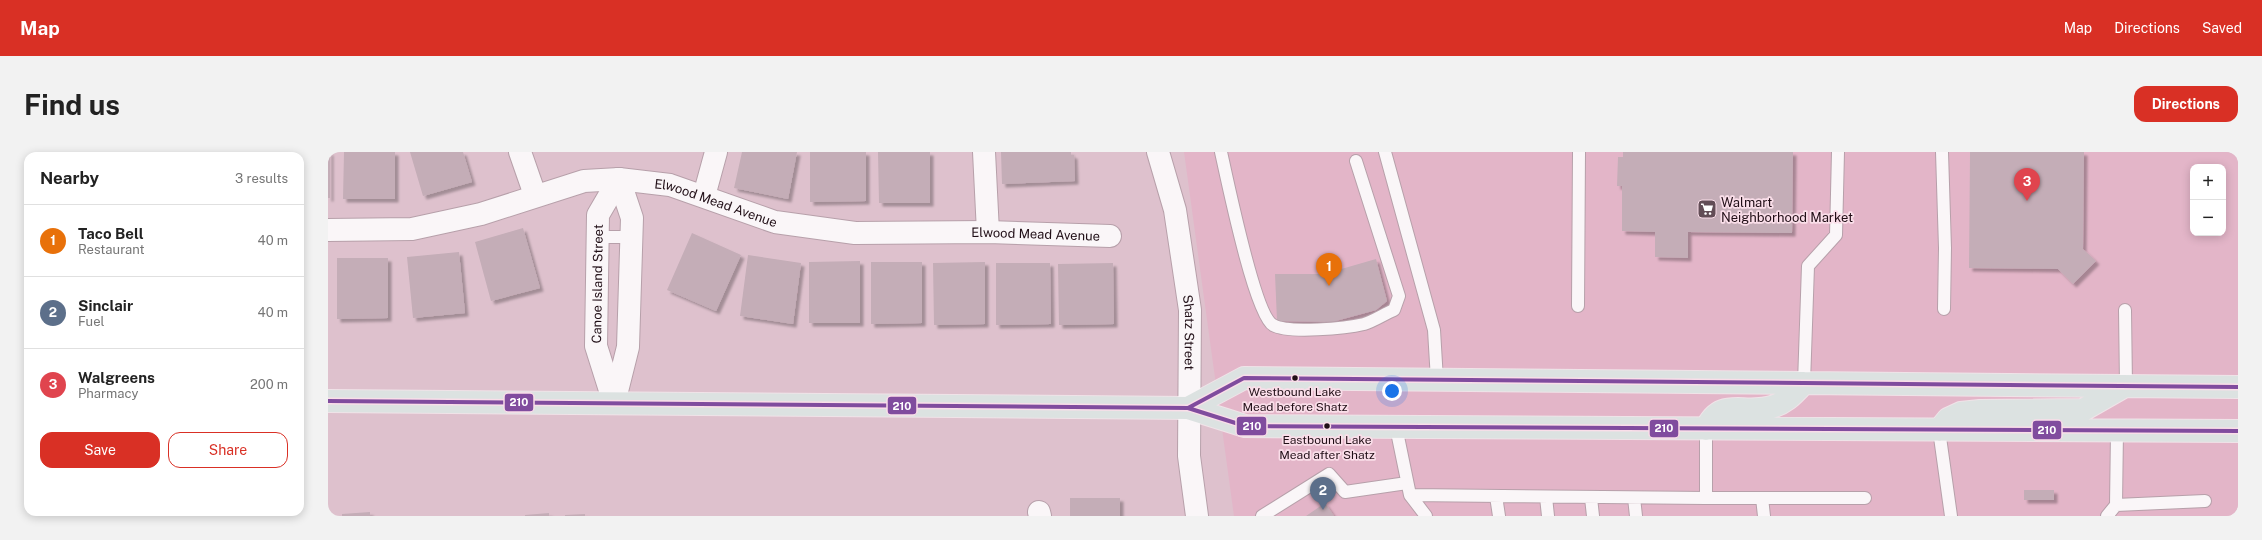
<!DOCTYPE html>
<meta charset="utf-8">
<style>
:root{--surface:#fff;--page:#f2f2f2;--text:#222;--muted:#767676;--line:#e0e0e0;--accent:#d93025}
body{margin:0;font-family:"Public Sans",sans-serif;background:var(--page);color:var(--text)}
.controls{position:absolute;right:12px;top:12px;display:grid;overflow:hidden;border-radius:8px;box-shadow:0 2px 10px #0003}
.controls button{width:36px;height:36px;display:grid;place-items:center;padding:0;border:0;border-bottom:1px solid var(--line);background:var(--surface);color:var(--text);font:20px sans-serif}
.you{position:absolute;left:1064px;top:239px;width:14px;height:14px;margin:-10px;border:3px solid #fff;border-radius:50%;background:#1a73e8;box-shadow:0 0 0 6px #1a73e833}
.badge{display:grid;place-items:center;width:26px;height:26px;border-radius:50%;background:var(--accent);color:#fff;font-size:13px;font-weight:700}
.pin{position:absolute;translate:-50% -33px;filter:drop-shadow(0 1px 2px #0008)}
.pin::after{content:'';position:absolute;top:21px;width:14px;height:12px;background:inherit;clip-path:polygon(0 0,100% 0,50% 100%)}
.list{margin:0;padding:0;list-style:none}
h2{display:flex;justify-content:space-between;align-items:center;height:52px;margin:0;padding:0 16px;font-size:17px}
h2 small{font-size:13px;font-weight:400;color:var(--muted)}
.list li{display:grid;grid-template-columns:26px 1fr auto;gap:12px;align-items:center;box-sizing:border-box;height:72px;padding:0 16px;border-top:1px solid var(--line)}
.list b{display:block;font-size:15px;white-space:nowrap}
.list p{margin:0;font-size:13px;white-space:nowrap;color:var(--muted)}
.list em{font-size:13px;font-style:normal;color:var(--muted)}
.actions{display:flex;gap:8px;padding:12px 16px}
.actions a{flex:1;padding:9px 0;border:1px solid var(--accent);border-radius:12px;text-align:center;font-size:14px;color:var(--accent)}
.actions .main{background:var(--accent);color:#fff}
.map{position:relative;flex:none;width:1910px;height:364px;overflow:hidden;border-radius:12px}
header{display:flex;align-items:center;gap:24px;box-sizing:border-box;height:56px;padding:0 20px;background:var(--accent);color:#fff}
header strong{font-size:19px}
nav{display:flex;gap:22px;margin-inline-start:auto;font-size:14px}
.intro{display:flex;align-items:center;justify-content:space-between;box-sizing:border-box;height:96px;padding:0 24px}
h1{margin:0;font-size:28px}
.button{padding:10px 18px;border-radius:12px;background:var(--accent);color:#fff;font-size:14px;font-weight:700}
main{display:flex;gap:24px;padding:0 24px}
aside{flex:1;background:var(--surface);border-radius:12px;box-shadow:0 2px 10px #0003}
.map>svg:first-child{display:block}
.built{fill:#e3b5c8;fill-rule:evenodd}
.building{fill:#c4adb7;filter:url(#shadow)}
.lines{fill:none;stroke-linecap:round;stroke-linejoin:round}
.lane-casing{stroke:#b7a0aa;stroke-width:14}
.street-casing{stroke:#b7a0aa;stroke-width:24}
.primary-casing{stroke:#f0e3e8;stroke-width:24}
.lane{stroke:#faf6f8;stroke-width:12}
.street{stroke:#faf6f8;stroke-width:22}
.primary{stroke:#dce2e1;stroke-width:22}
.bus-1-casing{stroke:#fadee9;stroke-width:7}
.bus-1{stroke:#804c9e;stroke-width:4}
.bus-dot{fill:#200e16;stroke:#fadee9;stroke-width:1.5}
.labels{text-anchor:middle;stroke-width:3.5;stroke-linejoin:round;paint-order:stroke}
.bus-label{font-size:12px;fill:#200e16;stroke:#fadee9}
.poi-label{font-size:13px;fill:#200e16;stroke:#fadee9;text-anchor:start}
.street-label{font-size:13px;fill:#200e16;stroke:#fadee9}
.line-badge{stroke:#fadee9;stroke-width:1.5}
.badge-label{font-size:11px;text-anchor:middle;font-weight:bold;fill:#fff}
</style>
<header>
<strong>Map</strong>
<nav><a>Map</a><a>Directions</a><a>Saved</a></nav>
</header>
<div class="intro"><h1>Find us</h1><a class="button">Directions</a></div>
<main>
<aside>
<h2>Nearby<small>3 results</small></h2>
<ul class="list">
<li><span class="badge" style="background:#e8710a">1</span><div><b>Taco Bell</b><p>Restaurant</p></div><em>40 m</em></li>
<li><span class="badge" style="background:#5c6f8a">2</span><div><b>Sinclair</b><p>Fuel</p></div><em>40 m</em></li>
<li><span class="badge" style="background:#e0444e">3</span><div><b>Walgreens</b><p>Pharmacy</p></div><em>200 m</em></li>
</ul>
<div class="actions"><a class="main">Save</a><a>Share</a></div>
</aside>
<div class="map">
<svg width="1910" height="364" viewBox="0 0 1910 364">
<defs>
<filter id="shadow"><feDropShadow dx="3.5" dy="3.5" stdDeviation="1" flood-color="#0004"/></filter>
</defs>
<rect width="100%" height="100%" fill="#dec1cd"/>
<path class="built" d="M856,0H1910V364H906ZM1865,15H1895V81H1865Z"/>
<path class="building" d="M0,0H2V46H0Z
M16,0H67V47H15Z
M82,0H135L144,30L95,44Z
M414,0H469L460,47L406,36Z
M482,0H538V49L482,50Z
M550,0H602V51H551Z
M673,0H743V3H746L747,29L674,32Z
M1295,0H1465L1464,81L1360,80V106L1327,105V80L1294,79V34H1289L1290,5H1295Z
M1642,0H1756L1755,97L1768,109L1745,132L1730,117L1641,116Z
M195,76L212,136L163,149L147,90Z
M364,81L413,103L388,159L339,138Z
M131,100L137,161L85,166L79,105Z
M420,103L473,111L465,172L412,164Z
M9,106H60V166L9,167Z
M1048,107L1059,149L1048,158L1004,170L949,169L947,122H996Z
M532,109V171H481V110Z
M543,110H594V171L543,172Z
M657,110V172L606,173L605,111Z
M668,111H722L723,172L668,173Z
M785,111L786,172L731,173L730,112Z
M1696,338H1726V348H1696Z
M742,346H792V364H742Z
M997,351L1006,364H978Z
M42,360V364H14V362Z
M221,361V364H197V363Z
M257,362V364H237V363Z"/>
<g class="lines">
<defs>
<path id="lane" d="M893,0C899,27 927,163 945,173C960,182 1019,176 1036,172C1046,169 1056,162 1066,158L1071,144L1028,9
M1057,0L1106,178L1109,228
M1614,0L1617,96L1616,157
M270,85H303
M1250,154L1251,0
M1797,158L1798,234
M1476,231L1480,114L1508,83L1510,0
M1068,275L1082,343L1378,346
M1378,277V346H1537
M1611,278L1623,364
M1789,279L1788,353L1877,349
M1082,343L1098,364
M1168,344L1171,364
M1218,345L1220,364
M1263,346L1265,364
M1306,346L1308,364
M1434,346L1436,364
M934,364L1001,322L1017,340L1079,331
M1779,364L1788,353"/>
<g id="street">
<path d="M192,0L207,43"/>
<path d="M656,0L660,80"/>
<path id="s1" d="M830,0L847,58L862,158L861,304L869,364"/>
<path d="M376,44L388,0"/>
<path id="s2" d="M0,78L84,77L153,62L256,29L291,27L342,33L447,70L527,81L660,80L782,84"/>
<path id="s3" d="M286,251L268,194L270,63L291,27"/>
<path d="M286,251L300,195L304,66L291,27"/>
<path d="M711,360L712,364"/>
</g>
<path id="primary" d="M0,249L860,256L917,274L1910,279
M860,256L916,226L1910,235
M1378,277C1392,246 1413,262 1439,256C1456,253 1465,243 1476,231
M1611,278L1620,267L1633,261L1652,259L1755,258L1797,234"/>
</defs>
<use href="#lane" class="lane-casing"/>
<use href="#street" class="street-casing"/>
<use href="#primary" class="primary-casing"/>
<use href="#lane" class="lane"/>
<use href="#street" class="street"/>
<use href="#primary" class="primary"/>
<defs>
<path id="bus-1" d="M0,249L860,256L917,274L1910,279
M860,256L916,226L1910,235"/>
</defs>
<use href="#bus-1" class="bus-1-casing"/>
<use href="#bus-1" class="bus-1"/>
</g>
<defs>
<symbol id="supermarket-square" viewBox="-11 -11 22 22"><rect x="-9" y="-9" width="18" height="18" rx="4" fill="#624d56" stroke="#fadee9"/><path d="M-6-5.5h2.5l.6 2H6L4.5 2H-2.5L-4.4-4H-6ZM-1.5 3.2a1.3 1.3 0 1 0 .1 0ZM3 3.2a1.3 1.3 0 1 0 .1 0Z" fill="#fff"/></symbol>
</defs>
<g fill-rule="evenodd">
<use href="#supermarket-square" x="1368" y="46" width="22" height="22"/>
</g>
<g class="bus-dot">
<circle cx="967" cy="226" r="3.5"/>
<circle cx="999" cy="274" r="3.5"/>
</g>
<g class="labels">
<g class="bus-label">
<text x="967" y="244">Westbound Lake<tspan x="967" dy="15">Mead before Shatz</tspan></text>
<text x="999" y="292">Eastbound Lake<tspan x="999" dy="15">Mead after Shatz</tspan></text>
</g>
<g class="poi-label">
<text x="1393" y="55">Walmart<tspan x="1393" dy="15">Neighborhood Market</tspan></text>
</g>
<g class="street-label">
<text dy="5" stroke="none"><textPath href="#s2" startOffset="398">Elwood Mead Avenue</textPath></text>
<text dy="5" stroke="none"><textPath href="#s2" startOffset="722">Elwood Mead Avenue</textPath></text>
<text dy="5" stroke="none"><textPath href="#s3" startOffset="122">Canoe Island Street</textPath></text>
<text dy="5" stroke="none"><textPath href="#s1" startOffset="184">Shatz Street</textPath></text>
</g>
</g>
<g class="line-badge">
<rect x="176" y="241" width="30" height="19" rx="4" fill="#804c9e"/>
<rect x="559" y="244" width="30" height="19" rx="4" fill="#804c9e"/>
<rect x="908" y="264" width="31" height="20" rx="4" fill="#804c9e"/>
<rect x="1321" y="267" width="30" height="19" rx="4" fill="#804c9e"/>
<rect x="1704" y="268" width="30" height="20" rx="4" fill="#804c9e"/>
</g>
<g class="badge-label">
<text x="191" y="254">210</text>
<text x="574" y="258">210</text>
<text x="924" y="278">210</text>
<text x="1336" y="280">210</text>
<text x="1719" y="282">210</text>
</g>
</svg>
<div class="controls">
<button>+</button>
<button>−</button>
</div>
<div class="you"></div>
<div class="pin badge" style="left:1001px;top:134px;background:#e8710a">1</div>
<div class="pin badge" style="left:995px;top:358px;background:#5c6f8a">2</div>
<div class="pin badge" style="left:1699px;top:49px;background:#e0444e">3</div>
</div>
</main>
